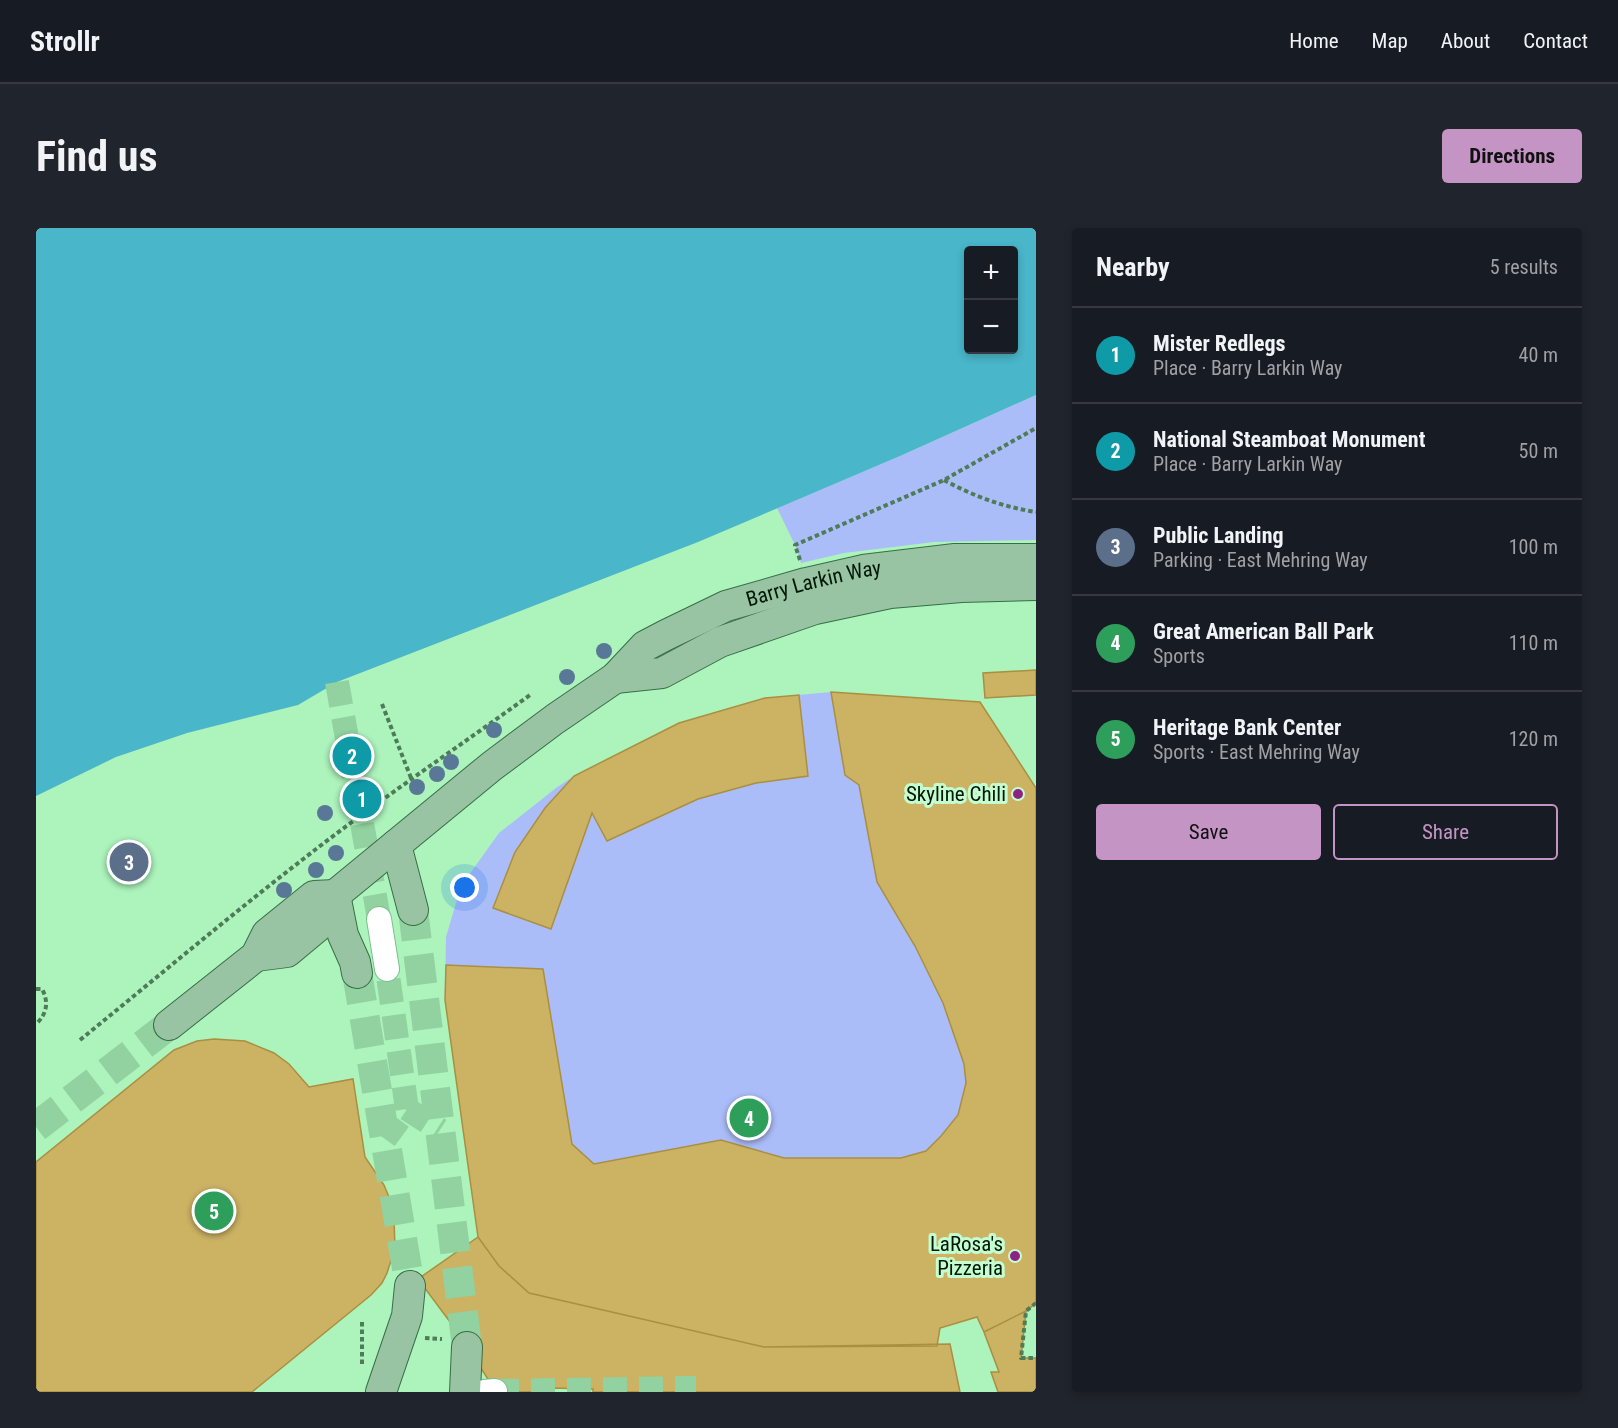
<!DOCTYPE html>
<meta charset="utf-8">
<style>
:root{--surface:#171b24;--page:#20242c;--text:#f1f3f6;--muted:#9ea1a6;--line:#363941;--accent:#c495c4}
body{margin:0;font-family:"Roboto Condensed",sans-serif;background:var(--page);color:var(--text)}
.controls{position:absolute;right:18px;top:18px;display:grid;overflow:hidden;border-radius:6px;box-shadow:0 3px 9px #0003}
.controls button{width:54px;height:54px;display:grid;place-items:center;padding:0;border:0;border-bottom:2px solid var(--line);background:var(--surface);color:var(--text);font:30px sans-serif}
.you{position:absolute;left:429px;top:660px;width:21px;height:21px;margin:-15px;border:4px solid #fff;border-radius:50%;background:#1a73e8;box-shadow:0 0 0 9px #1a73e833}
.badge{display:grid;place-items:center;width:39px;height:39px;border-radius:50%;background:var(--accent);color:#fff;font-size:20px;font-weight:700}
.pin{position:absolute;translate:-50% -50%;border:3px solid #fff;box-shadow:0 2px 6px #0006}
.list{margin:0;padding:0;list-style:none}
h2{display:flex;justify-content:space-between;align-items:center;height:78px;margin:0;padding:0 24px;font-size:26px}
h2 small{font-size:20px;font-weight:400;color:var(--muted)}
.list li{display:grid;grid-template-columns:39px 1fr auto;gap:18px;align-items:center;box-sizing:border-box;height:96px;padding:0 24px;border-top:2px solid var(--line)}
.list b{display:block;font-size:22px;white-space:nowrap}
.list p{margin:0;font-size:20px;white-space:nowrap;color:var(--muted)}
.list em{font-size:20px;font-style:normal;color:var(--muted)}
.actions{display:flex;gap:12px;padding:18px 24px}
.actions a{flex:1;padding:14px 0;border:2px solid var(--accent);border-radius:6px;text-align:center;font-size:21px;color:var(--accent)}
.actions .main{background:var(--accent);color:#111}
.map{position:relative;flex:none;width:1000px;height:1164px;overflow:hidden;border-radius:6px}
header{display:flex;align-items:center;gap:36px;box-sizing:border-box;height:84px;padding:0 30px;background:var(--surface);border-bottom:2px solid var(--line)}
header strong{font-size:28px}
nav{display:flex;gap:33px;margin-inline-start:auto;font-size:21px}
.intro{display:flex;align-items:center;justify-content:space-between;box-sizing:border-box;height:144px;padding:0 36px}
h1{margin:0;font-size:42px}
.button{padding:15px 27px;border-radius:6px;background:var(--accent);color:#111;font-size:21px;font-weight:700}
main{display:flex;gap:36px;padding:0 36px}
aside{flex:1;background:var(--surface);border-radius:6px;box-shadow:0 3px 9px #0003}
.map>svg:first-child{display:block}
.green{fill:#abbdf9}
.water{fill:#49b6c9;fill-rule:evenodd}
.building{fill:#ccb263;stroke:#aa8f40;stroke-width:1.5}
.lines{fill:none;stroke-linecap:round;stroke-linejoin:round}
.minor-tunnel{stroke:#92d2a1;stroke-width:24;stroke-dasharray:24 12;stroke-linecap:butt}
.major-tunnel{stroke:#92d2a1;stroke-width:30;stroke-dasharray:30 15;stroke-linecap:butt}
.minor-casing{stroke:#7abf8b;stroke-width:26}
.major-casing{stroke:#376e45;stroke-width:32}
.path{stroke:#4e7b58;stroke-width:4;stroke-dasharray:4.5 3;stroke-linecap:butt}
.minor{stroke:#fff;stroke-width:24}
.major{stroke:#98c4a4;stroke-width:30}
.tree{fill:#597796}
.poi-dot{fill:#8d2286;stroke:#c4fdd1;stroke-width:2}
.labels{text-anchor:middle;stroke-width:6;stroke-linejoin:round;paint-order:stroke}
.street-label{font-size:21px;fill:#001805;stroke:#c4fdd1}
.poi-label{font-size:21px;fill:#001805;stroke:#c4fdd1;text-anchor:end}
</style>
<header>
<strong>Strollr</strong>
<nav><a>Home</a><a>Map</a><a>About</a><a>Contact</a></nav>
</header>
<div class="intro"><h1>Find us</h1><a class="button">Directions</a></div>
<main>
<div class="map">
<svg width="1000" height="1164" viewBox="0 0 1000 1164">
<rect width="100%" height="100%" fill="#acf3bc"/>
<path class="green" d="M1000,167V312L898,314L808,325L765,335L759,317L741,280L864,228Z
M795,464L944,474L1000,560V1075L948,1104L941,1089L904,1100L901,1118L442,1009L409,772L410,709L425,658L463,605L520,560L538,548L643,495L729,470Z"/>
<path class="water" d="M0,0H1000V167L864,228L662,314L301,454L262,477L151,505L80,529L0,568ZM933,22H978V122H933Z"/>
<path class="building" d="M1000,442V467L949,470L947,445Z
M795,464L944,474L1000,560V1075L990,1083L948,1104L941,1089L904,1100L901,1118L728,1119L493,1065L463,1038L442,1009L409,772L410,737L507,741L536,916L558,936L685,912L748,930H865L890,923L905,908L922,887L930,855L928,836L907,775L879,718L841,654L823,557L809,547Z
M763,467L772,548L720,555L662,571L571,613L556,585L515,701L457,680L479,624L509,580L538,548L643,495L729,470Z
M178,811L209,813L238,825L253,836L273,859L317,851L329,929L348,957L355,974L358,991L359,1020L351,1045L346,1055L335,1067L216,1164H0V934L138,822L161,813Z
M442,1009L463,1038L493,1065L728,1119L914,1116L924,1164H557V1161L515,1160V1164H460L426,1110L382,1051Z
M990,1083L985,1130H1000V1164H962L955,1144H963L948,1104Z"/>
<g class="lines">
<path class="minor-tunnel" d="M301,454L343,691
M371,881L404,902
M349,911L371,881L351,741
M459,1163L660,1160"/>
<path class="major-tunnel" d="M377,682L431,1119
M321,745L374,1058
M0,899L133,797"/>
<defs>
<path id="minor" d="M343,691L351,741
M448,1164L459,1163"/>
<g id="major">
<path d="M579,450L626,445L684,414L779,381L854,365L925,359L1000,357"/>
<path d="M360,617L377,682"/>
<path d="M299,667L307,707L319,734L321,745"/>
<path id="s1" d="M220,728L251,724L293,689L299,667L456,538L519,491L579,450L609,418L630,407L690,378L770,355L827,342L919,331H1000"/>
<path d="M133,797L220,728L231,706L278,668L299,667"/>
<path d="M345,1164L371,1088L374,1058"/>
<path d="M429,1164L431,1119"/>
</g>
</defs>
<use href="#minor" class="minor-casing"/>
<use href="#major" class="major-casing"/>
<path class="path" d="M908,252C937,268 967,279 1000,284
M764,332L759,317L908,252L1000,200
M346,476L375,550
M0,761H6C13,774 11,786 0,796
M44,812C118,752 191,690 266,632C340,574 418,522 494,467
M1000,1075L990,1083L985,1130H1000
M389,1110L406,1111
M326,1136V1092"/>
<use href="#minor" class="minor"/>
<use href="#major" class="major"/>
</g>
<g class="tree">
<circle cx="568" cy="423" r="8"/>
<circle cx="531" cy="449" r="8"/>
<circle cx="458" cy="502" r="8"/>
<circle cx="415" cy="534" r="8"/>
<circle cx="401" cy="546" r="8"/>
<circle cx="381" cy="559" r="8"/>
<circle cx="289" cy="585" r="8"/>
<circle cx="300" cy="625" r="8"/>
<circle cx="280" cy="642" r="8"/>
<circle cx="248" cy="662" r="8"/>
</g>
<g class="poi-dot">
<circle cx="982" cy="566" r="6"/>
<circle cx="979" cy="1028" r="6"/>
</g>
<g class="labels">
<g class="street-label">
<text dy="7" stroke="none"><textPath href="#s1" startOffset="688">Barry Larkin Way</textPath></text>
</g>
<g class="poi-label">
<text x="970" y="573">Skyline Chili</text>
<text x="967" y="1023">LaRosa's<tspan x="967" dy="24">Pizzeria</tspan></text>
</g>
</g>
</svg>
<div class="controls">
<button>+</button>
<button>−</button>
</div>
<div class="you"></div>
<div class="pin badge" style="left:326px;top:571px;background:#0f9aa8">1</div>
<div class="pin badge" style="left:316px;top:528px;background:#0f9aa8">2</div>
<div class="pin badge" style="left:93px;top:634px;background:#5c6f8a">3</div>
<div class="pin badge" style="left:713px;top:890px;background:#2e9e5b">4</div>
<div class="pin badge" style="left:178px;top:983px;background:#2e9e5b">5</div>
</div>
<aside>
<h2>Nearby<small>5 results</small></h2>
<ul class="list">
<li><span class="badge" style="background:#0f9aa8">1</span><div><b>Mister Redlegs</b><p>Place · Barry Larkin Way</p></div><em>40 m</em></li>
<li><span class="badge" style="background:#0f9aa8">2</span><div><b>National Steamboat Monument</b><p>Place · Barry Larkin Way</p></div><em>50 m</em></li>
<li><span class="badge" style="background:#5c6f8a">3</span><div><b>Public Landing</b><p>Parking · East Mehring Way</p></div><em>100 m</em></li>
<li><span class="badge" style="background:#2e9e5b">4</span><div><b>Great American Ball Park</b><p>Sports</p></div><em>110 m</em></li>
<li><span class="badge" style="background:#2e9e5b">5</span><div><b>Heritage Bank Center</b><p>Sports · East Mehring Way</p></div><em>120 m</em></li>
</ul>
<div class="actions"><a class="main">Save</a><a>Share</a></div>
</aside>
</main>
